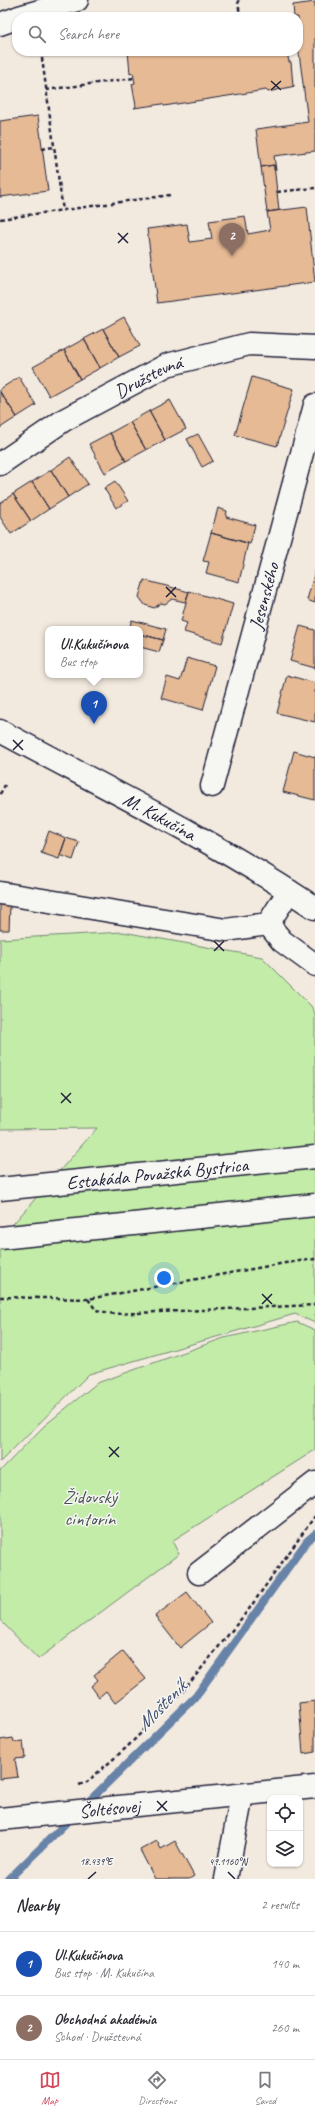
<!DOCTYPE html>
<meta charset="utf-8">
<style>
:root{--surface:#fff;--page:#f2f2f3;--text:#2b2b33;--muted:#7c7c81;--line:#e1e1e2;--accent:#d1495b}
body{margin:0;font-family:Caveat,sans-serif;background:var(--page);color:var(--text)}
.controls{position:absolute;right:12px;bottom:12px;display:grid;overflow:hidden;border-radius:8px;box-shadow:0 1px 3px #0004}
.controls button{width:36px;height:36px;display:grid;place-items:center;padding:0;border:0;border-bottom:1px solid var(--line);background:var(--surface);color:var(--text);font:20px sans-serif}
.you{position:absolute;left:164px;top:1278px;width:14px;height:14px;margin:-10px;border:3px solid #fff;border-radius:50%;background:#1a73e8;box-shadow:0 0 0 6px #1a73e833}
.badge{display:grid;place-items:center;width:26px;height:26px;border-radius:50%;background:var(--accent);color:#fff;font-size:13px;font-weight:700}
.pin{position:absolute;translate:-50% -33px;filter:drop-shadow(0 1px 2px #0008)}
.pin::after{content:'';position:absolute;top:21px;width:14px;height:12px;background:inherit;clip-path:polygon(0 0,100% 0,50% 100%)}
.popup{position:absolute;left:45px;top:626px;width:98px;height:52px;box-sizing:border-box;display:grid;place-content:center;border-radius:8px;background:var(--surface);filter:drop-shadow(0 1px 3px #0005);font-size:13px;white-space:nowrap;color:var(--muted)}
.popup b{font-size:15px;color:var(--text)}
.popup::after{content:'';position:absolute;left:50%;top:100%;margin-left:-8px;border:8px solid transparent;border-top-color:var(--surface)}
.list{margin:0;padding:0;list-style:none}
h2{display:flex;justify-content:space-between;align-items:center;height:52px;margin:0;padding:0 16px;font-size:17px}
h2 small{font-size:13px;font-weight:400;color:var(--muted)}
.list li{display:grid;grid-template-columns:26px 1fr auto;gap:12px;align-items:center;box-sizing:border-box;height:64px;padding:0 16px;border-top:1px solid var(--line)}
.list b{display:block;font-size:15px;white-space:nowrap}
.list p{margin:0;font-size:13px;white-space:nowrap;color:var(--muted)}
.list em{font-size:13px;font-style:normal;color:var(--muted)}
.icon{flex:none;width:22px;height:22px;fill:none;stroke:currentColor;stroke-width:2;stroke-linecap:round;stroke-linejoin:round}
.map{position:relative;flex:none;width:315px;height:1879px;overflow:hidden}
.search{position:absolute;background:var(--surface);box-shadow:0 1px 3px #0004;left:12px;right:12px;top:12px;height:44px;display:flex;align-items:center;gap:10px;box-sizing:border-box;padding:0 14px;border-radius:16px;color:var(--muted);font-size:15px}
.sheet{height:180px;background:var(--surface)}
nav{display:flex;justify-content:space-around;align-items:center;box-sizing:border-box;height:56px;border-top:1px solid var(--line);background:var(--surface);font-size:11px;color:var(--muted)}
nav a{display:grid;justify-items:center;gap:2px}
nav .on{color:var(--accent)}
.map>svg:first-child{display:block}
.green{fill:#c3eca8;stroke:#728772}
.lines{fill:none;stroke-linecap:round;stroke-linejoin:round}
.stream{stroke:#6883a8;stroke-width:8}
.building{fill:#e5ba95;stroke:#22223b}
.minor-casing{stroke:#22223b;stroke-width:25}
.path{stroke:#22223b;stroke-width:2.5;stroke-dasharray:4 3;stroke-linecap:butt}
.minor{stroke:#f6f6f2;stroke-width:22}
.highway-bridge-casing{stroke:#22223b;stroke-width:25;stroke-linecap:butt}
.highway-bridge{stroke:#f6f6f2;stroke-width:22}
.ticks{fill:none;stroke:#22223b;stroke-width:1.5}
.labels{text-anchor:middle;stroke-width:3;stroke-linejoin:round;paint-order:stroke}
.street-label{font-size:19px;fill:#22223b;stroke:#f6f6f2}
.park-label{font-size:19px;fill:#4a5456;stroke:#f6f6f2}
.water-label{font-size:20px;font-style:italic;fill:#455271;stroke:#f6f6f2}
.ticks-label{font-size:10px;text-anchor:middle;fill:#22223b;stroke:#f6f6f2;stroke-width:3;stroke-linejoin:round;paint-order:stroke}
</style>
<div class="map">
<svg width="315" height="1879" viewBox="0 0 315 1879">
<rect width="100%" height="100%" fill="#f3eadf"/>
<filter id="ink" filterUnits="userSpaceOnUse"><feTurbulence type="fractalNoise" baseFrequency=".025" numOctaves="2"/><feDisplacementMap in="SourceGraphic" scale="8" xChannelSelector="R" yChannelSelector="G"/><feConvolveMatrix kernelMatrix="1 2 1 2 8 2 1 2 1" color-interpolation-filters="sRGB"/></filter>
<g filter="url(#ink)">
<path class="green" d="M123,932L262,957L311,1006L315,1013V1323L295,1314L89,1374L0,1462V1239L97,1128L0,1129V939Z
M297,1322L315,1330V1450L172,1541L179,1554L38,1659L0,1620V1471L44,1426L97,1383L224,1338Z"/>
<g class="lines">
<path class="stream" d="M84,1806L196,1696L307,1541L315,1534
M9,1879L72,1817"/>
</g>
<path class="building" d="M315,2V151L274,156L276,170H274V165L261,167L256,129L308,122L298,45V17H294L293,5Z
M128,51H290L287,52L289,62H291L293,86H295L268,92L266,90L164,106L162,104L134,108L136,106L132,84L135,83L133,73L130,74Z
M38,116L48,191L0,197V121Z
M274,165L279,210L267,212L261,167Z
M307,207L315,282L157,303L147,229L187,224L190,242L212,239L209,221L245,216L248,234L270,230L267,212Z
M124,317L140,346L119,357L103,329Z
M103,329L119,357L100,368L84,339Z
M84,339L100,368L80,379L64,350Z
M64,350L80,379L49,396L33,367Z
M19,377L36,405L17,417L0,392V389Z
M252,377L294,389L277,446L235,435Z
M0,392L17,417L0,428Z
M170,400L186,429L165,440L149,411Z
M149,411L165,440L146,450L130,422Z
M130,422L146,450L126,461L110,433Z
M110,433L126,461L105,473L89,444Z
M198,434L213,461L202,467L187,439Z
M70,457L88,484L68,497L51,470Z
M51,470L68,497L49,509L32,482Z
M115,481L128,501L116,508L104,488Z
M32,482L49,509L31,521L13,494Z
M13,494L31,521L11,534L0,517V503Z
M218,508L227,511L226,517L255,525L250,544L211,533Z
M211,533L248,543L239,582L206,573L209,562L203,561Z
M315,571V603L307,600Z
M144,580L189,592L185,602L172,599L165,604L161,603L154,608L145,605L139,597Z
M189,591L233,604L222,643L184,632L187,623L181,621Z
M132,620L166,629L163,640L140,634V629H129Z
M300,626L315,630V668L290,661Z
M140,634L163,640L159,652L140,647Z
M187,658L215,666L203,710L161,698L167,677L180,681Z
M287,675L315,683V722L277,713Z
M294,751L315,757V800L283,792Z
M49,831L66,838L59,859L41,853Z
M66,838L79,842L73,860L60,855Z
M0,904L10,905L9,930H0Z
M187,1592L211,1623L180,1648L155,1616Z
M123,1651L146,1679L115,1703L106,1691L99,1697L91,1686L98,1680L94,1675Z
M315,1701V1752L303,1754L299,1703Z
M13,1738L14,1742L23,1741L25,1758L15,1759L18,1777L0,1779V1740Z
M157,1841L161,1849L175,1841L194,1876L189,1879H155L140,1850Z"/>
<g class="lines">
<defs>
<g id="minor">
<path d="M19,17L77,0"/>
<path d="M0,24L17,18"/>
<path id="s1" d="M0,464L64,420L167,365L249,344L315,347"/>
<path id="s2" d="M0,731C106,788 215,841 315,908"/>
<path id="s3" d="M212,786L315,405"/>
<path d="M0,893L226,930L268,924L289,891"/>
<path d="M268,924L282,941L315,965"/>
<path d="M199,1573L315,1483"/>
<path id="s4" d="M0,1819L315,1787"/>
<path d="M226,1879L242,1795"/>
</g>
</defs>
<use href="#minor" class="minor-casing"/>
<path class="path" d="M238,0L240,17
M41,51L63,211
M46,90L134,78
M42,149L54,147
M277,192L315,188
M0,219L170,195
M0,794L5,785
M0,1297L88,1299L285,1263L315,1259
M88,1299L96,1310L114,1314L315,1305
M79,1785L87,1782L127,1747L184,1690L249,1609L315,1516"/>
<use href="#minor" class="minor"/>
<defs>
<g id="highway-bridge">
<path id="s5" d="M0,1189L315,1157"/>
<path d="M0,1238L315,1205"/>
</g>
</defs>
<use href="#highway-bridge" class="highway-bridge-casing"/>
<use href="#highway-bridge" class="highway-bridge"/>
</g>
</g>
<path class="ticks" d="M271,81L281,90M271,90L281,81M118,233L128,243M118,243L128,233M166,587L176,597M166,597L176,587M13,740L23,750M13,750L23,740M214,941L224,951M214,951L224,941M61,1093L71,1103M61,1103L71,1093M262,1294L272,1304M262,1304L272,1294M109,1447L119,1457M109,1457L119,1447M157,1801L167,1811M157,1811L167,1801M228,1872L235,1879M88,1879L96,1872"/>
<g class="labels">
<g class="street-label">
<text dy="7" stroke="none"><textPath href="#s1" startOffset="173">Družstevná</textPath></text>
<text dy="7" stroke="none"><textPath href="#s3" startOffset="197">Jesenského</textPath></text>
<text dy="7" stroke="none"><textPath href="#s2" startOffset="181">M. Kukučína</textPath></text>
<text dy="7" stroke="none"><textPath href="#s5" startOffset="158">Estakáda Považská Bystrica</textPath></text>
<text dy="7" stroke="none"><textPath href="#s4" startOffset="110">Šoltésovej</textPath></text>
</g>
<g class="park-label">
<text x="90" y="1503">Židovský<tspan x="90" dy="22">cintorín</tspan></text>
</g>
<g class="water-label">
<text transform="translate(161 1705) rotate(-46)" y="7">Mošteník</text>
</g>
</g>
<g class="ticks-label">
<text x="96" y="1865">18.439°E</text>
<text x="228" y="1865">49.1160°N</text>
</g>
</svg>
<div class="controls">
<button><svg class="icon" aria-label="locate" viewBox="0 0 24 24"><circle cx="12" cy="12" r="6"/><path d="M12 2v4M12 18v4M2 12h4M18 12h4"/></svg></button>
<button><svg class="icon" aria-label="layers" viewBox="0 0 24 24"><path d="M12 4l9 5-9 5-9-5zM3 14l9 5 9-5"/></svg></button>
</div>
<div class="you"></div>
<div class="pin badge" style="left:94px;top:724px;background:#1a4fb4">1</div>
<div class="popup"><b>Ul.Kukučínova</b>Bus stop</div>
<div class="pin badge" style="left:232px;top:256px;background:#8d6e63">2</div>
<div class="search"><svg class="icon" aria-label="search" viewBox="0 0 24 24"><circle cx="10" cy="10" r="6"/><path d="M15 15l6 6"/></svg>Search here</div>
</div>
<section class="sheet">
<h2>Nearby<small>2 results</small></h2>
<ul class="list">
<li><span class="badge" style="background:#1a4fb4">1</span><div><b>Ul.Kukučínova</b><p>Bus stop · M. Kukučína</p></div><em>140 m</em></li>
<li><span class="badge" style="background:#8d6e63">2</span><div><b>Obchodná akadémia</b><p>School · Družstevná</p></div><em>260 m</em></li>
</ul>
</section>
<nav>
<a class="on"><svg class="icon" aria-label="map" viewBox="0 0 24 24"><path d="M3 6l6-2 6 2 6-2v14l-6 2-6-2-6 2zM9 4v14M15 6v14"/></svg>Map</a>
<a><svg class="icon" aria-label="directions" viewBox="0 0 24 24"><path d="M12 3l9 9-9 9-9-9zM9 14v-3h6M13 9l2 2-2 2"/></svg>Directions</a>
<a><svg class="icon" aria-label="saved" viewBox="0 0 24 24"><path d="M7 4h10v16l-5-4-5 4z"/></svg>Saved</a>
</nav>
